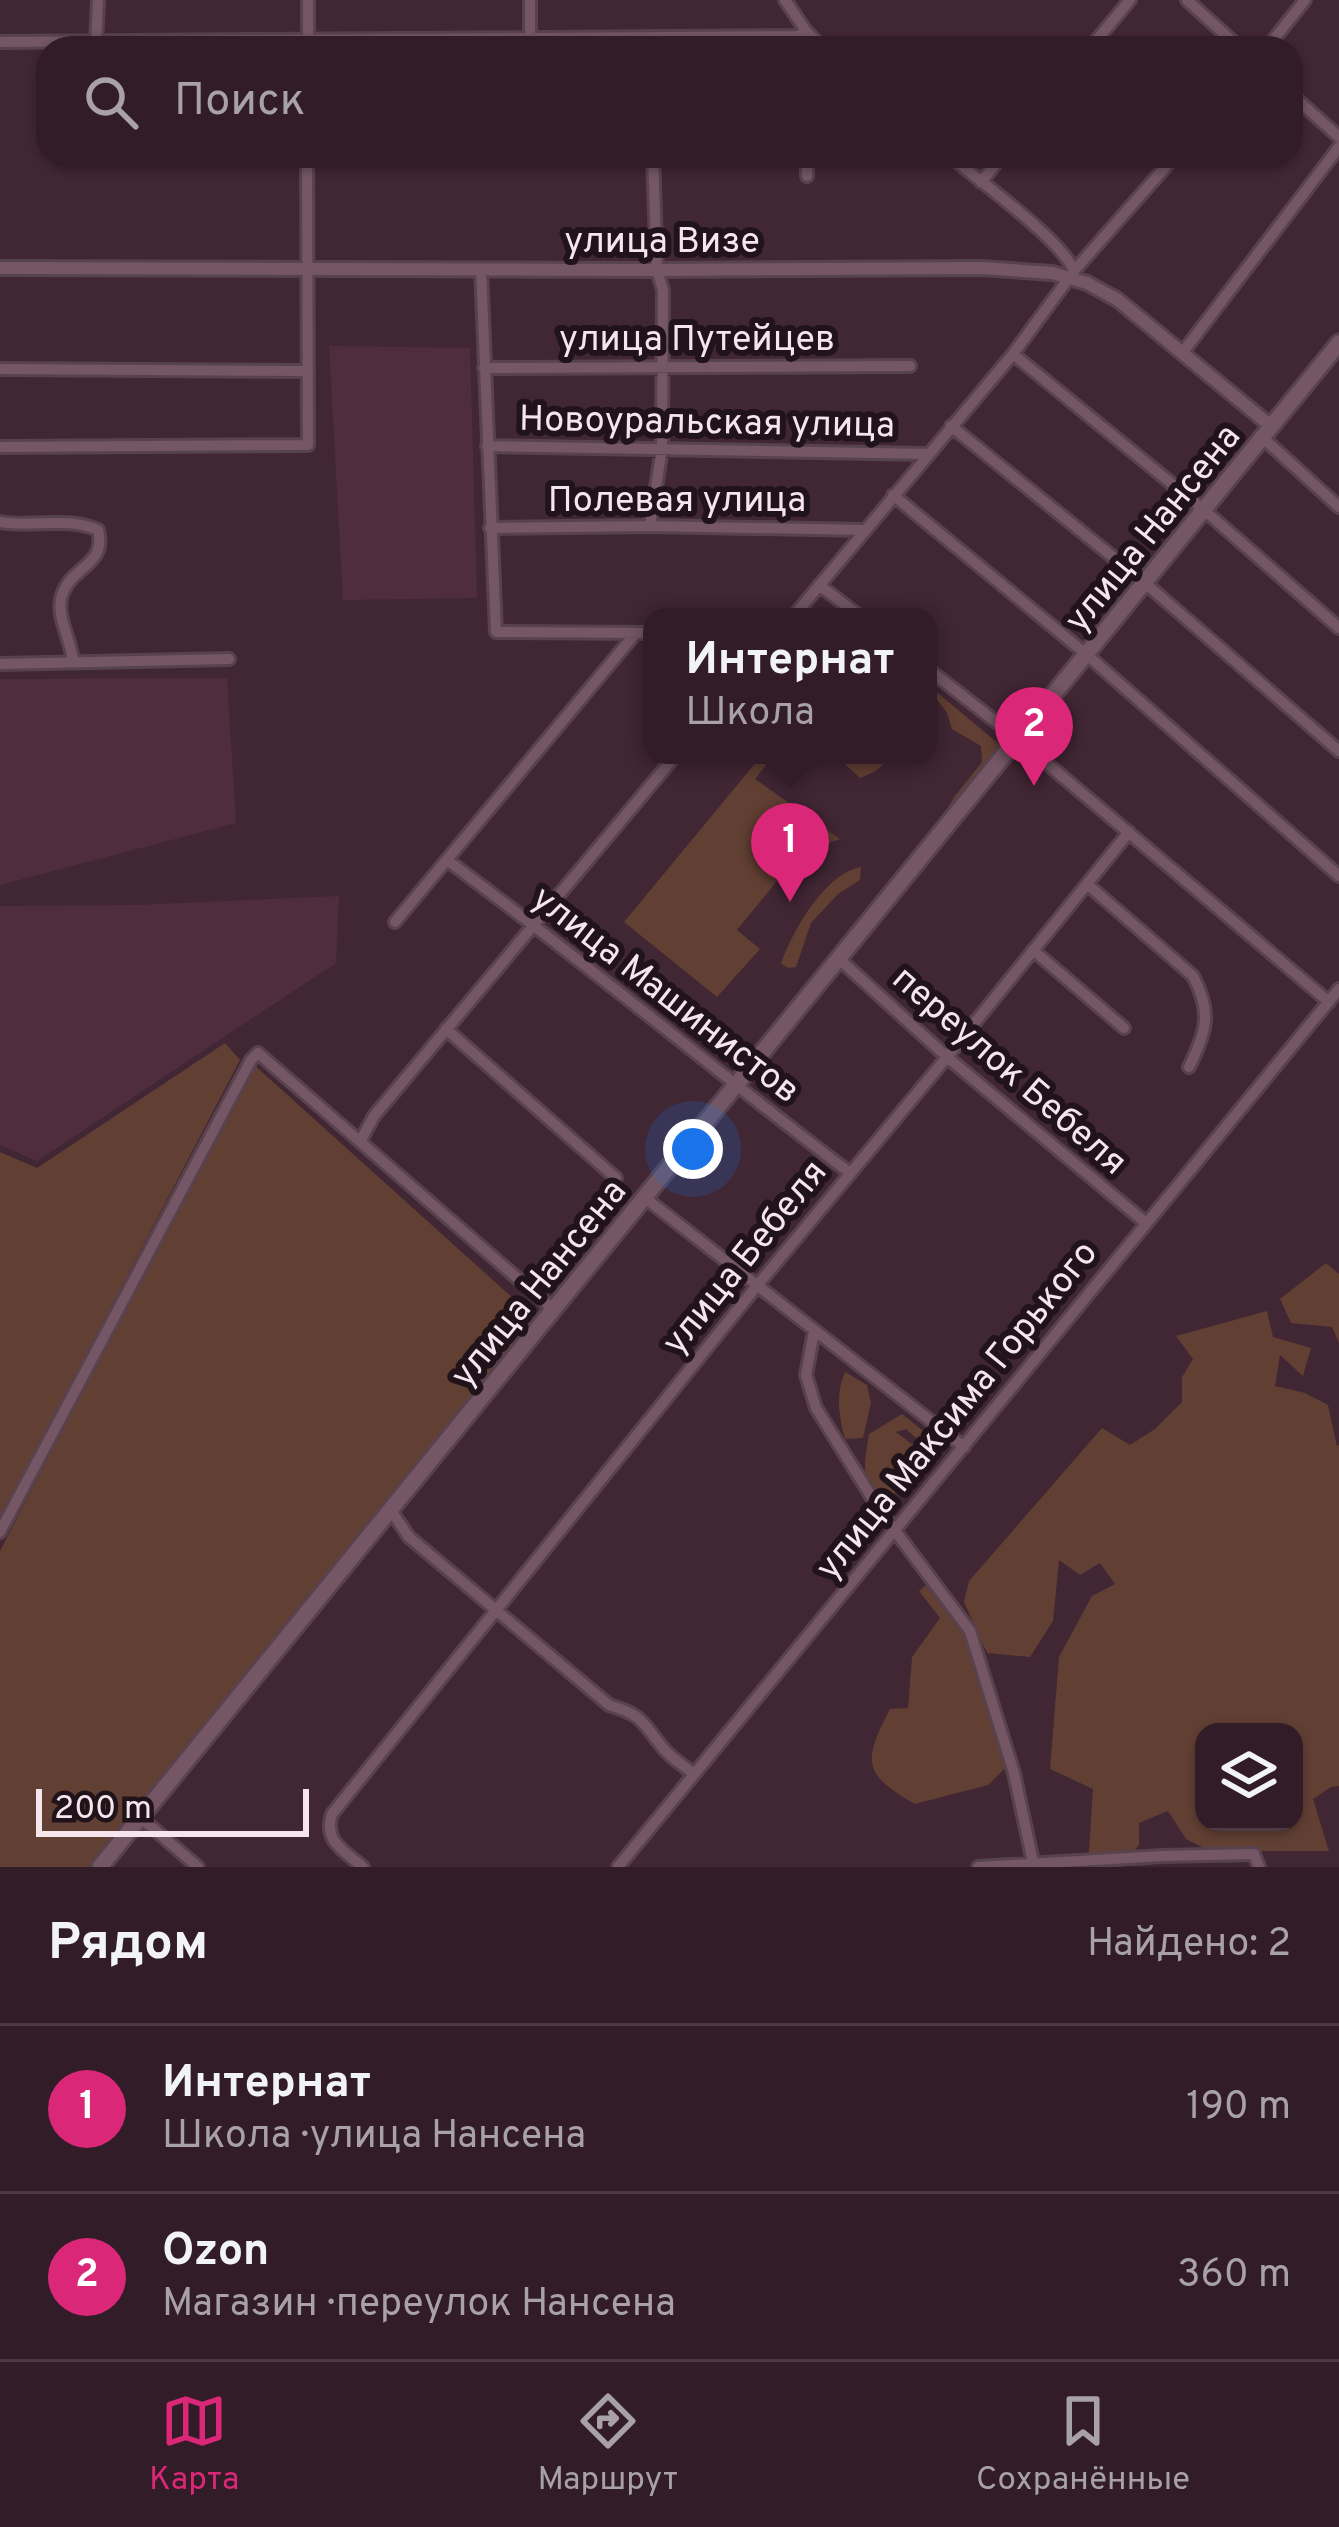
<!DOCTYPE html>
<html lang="ru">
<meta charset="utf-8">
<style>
:root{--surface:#311c27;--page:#3d2933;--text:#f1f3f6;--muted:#a8a1a7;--line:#4c3a44;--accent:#db2777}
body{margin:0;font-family:Overpass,sans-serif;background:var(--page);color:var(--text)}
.controls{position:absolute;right:36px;bottom:36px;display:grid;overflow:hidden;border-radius:24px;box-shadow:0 3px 9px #0004}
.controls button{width:108px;height:108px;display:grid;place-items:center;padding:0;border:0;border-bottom:3px solid var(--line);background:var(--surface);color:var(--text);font:60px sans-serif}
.scale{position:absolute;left:36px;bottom:30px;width:273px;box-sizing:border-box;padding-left:12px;border:6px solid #f7e5ed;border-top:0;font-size:33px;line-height:42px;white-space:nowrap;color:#f7e5ed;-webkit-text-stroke:9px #20131a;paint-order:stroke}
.you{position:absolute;left:693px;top:1149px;width:42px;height:42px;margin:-30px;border:9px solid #fff;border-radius:50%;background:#1a73e8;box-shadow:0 0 0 18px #1a73e833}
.badge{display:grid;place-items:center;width:78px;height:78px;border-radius:50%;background:var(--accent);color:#fff;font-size:39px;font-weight:700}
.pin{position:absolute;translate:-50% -99px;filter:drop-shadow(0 3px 6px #0008)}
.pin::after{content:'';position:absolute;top:63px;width:42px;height:36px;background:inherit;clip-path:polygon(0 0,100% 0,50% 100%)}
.popup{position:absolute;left:643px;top:608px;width:294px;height:156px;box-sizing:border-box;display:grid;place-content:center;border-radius:24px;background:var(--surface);filter:drop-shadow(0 3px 9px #0005);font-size:39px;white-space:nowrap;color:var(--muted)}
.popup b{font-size:45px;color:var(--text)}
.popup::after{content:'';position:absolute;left:50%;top:100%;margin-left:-24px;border:24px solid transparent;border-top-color:var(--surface)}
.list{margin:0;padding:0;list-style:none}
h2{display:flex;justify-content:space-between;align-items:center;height:156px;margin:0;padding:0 48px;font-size:51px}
h2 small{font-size:39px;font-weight:400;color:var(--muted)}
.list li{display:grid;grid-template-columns:78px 1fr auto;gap:36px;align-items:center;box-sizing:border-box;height:168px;padding:0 48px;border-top:3px solid var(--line)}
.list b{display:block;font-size:45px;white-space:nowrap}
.list p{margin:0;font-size:39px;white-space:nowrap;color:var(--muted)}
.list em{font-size:39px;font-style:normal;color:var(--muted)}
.icon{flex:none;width:66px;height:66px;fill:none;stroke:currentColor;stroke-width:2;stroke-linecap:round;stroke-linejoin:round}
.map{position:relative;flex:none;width:1339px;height:1867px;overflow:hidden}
.search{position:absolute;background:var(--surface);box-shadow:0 3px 9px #0004;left:36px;right:36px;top:36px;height:132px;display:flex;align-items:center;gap:30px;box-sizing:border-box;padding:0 42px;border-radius:36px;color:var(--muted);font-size:45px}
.sheet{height:492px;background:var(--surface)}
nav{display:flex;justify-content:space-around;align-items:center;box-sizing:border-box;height:168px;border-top:3px solid var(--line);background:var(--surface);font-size:33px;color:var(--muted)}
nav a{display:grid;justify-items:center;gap:6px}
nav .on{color:var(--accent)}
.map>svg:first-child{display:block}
.built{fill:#4f2d3f}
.green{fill:#613f33;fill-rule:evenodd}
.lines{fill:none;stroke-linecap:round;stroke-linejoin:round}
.minor-casing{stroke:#58424e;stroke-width:16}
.tertiary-casing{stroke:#58424e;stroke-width:18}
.secondary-casing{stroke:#58424e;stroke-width:21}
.minor{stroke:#745665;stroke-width:10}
.tertiary{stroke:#745665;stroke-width:12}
.secondary{stroke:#745665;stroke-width:15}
.labels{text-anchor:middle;stroke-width:12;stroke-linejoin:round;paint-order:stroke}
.street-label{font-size:36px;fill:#f7e5ed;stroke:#20131a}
</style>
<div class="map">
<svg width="1339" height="1867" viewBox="0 0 1339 1867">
<rect width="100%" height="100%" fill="#412634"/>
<path class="built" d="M329,346L470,348L477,598L343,600Z
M227,678L236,823L0,885V679Z
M339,896L336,963L37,1161L0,1145V906L135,905Z"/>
<path class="green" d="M928,685L1005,749L950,816L947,810L954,797L982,762L981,746L952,729L947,713L935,697L928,698Z
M762,755H774L755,779L840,839L801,852L737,930L760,949L717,997L624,922Z
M835,755H895L874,772L860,778Z
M861,867L860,880L838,894L811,923L796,967L789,968L781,964C792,932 825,873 861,867Z
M225,1043L240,1060L0,1519V1152L37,1168Z
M252,1063L536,1319L92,1867H0V1551Z
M1326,1263L1339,1274V1343L1332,1327L1291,1323L1280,1299Z
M1267,1311L1273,1337L1311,1348L1303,1376L1280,1355L1275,1386L1305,1393L1328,1405L1337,1446L1339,1445V1786L1331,1787L1313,1799L1329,1851H1210L1186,1839L1168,1811L1139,1823V1845L1121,1867H1088L1093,1789L1050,1769L1059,1657L1092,1596L1115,1584L1100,1563L1080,1575L1059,1560L1053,1621L1030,1657L987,1653L964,1602L969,1581L1102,1428L1130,1445L1155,1429L1182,1402V1377L1193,1359L1176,1336ZM1204,1732H1294V1822H1204Z
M845,1372L867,1385L871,1403L863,1438L845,1439C839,1416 835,1395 845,1372Z
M902,1414L927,1434L918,1440L906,1429L896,1432L913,1445L912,1462L886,1510C862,1476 862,1475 869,1434Z
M926,1585L965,1636L1006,1767L988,1785L915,1804C862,1774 863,1761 890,1709L908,1708L912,1657L940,1618L919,1591Z"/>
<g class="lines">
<defs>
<path id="minor" d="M530,0V37
M785,0L806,31L823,48
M1187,0L1240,48
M0,42L798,36L806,31
M96,42L98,0
M308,48V0
M1090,48L1130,0
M1267,48L1305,0
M1291,94L1339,137
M807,156V176
M981,182L1002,156
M481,269L496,632L652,633
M1074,271L1175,156
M1183,352L1339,147
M1013,354L1204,510L1339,628
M484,368L910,366
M0,369L308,371
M951,426L1145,583L1339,751
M1263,438L1339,507
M487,446L927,454
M0,447L308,445L307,156
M893,495L1086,654L1339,876
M0,522C33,528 66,516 98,530C107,566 71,566 62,595C55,616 72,641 73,662
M650,526L662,448L663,290L657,270L653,156
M490,528L650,526L864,530
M819,585L861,617
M793,617L1013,354L1074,271C1063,241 978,180 950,156
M0,664L229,659
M928,669L1018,739L1329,1002
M447,860C584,961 714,1070 850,1173
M1087,884L1193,976C1212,1012 1207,1031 1189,1067
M395,922L635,634
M1033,950L1124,1028
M838,958L947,1057L1146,1223
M446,1029L616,1178L539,1295
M361,1140L374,1116L676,755
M644,1197L964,1447
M814,1331L806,1375L816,1408L881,1512L970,1631L1014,1773L1034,1867
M390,1509L409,1537L609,1705C643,1715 642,1722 663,1748C671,1758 684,1766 694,1774
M0,1532L251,1060L258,1053L554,1310
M141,1818L198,1867
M363,1867C344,1851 323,1841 332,1814L756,1287L947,1057L1129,832
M618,1867L1339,989
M978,1867L1162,1856L1254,1854L1259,1867"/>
<path id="tertiary" d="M0,268L657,270L982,268L1052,273L1087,283L1118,300L1272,427"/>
<path id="secondary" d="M100,1867L1339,343"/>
</defs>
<use href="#minor" class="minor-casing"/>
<use href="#tertiary" class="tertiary-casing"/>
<use href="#secondary" class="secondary-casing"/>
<use href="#minor" class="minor"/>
<use href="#tertiary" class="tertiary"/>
<use href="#secondary" class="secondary"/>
</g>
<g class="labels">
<g class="street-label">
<text x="662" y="252">улица Визе</text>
<text x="697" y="350">улица Путейцев</text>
<text transform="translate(707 420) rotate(1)" y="13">Новоуральская улица</text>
<text x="677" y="511">Полевая улица</text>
<text transform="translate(1151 527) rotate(-51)" y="13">улица Нансена</text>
<text transform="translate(667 993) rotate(38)" y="13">улица Машинистов</text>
<text transform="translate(1011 1069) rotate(41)" y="13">переулок Бебеля</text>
<text transform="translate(743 1256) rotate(-51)" y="13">улица Бебеля</text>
<text transform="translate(537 1282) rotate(-51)" y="13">улица Нансена</text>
<text transform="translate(955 1409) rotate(-51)" y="13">улица Максима Горького</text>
</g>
</g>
</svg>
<div class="controls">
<button><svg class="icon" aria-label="layers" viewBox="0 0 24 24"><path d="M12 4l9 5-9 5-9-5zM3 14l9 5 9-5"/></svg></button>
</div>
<div class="scale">200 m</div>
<div class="you"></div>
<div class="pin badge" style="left:790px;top:902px">1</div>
<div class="popup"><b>Интернат</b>Школа</div>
<div class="pin badge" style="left:1034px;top:786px">2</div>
<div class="search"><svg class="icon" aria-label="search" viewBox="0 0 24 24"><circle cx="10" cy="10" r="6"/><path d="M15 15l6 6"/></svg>Поиск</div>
</div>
<section class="sheet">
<h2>Рядом<small>Найдено: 2</small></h2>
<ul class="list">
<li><span class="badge">1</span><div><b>Интернат</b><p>Школа · улица Нансена</p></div><em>190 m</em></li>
<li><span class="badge">2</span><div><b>Ozon</b><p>Магазин · переулок Нансена</p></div><em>360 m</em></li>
</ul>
</section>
<nav>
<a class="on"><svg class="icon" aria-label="map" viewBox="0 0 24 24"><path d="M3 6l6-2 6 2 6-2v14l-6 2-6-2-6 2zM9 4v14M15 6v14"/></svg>Карта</a>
<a><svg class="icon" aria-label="directions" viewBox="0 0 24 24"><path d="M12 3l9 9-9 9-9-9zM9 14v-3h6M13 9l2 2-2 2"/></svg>Маршрут</a>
<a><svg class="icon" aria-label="saved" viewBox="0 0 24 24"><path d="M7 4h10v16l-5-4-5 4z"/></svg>Сохранённые</a>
</nav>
